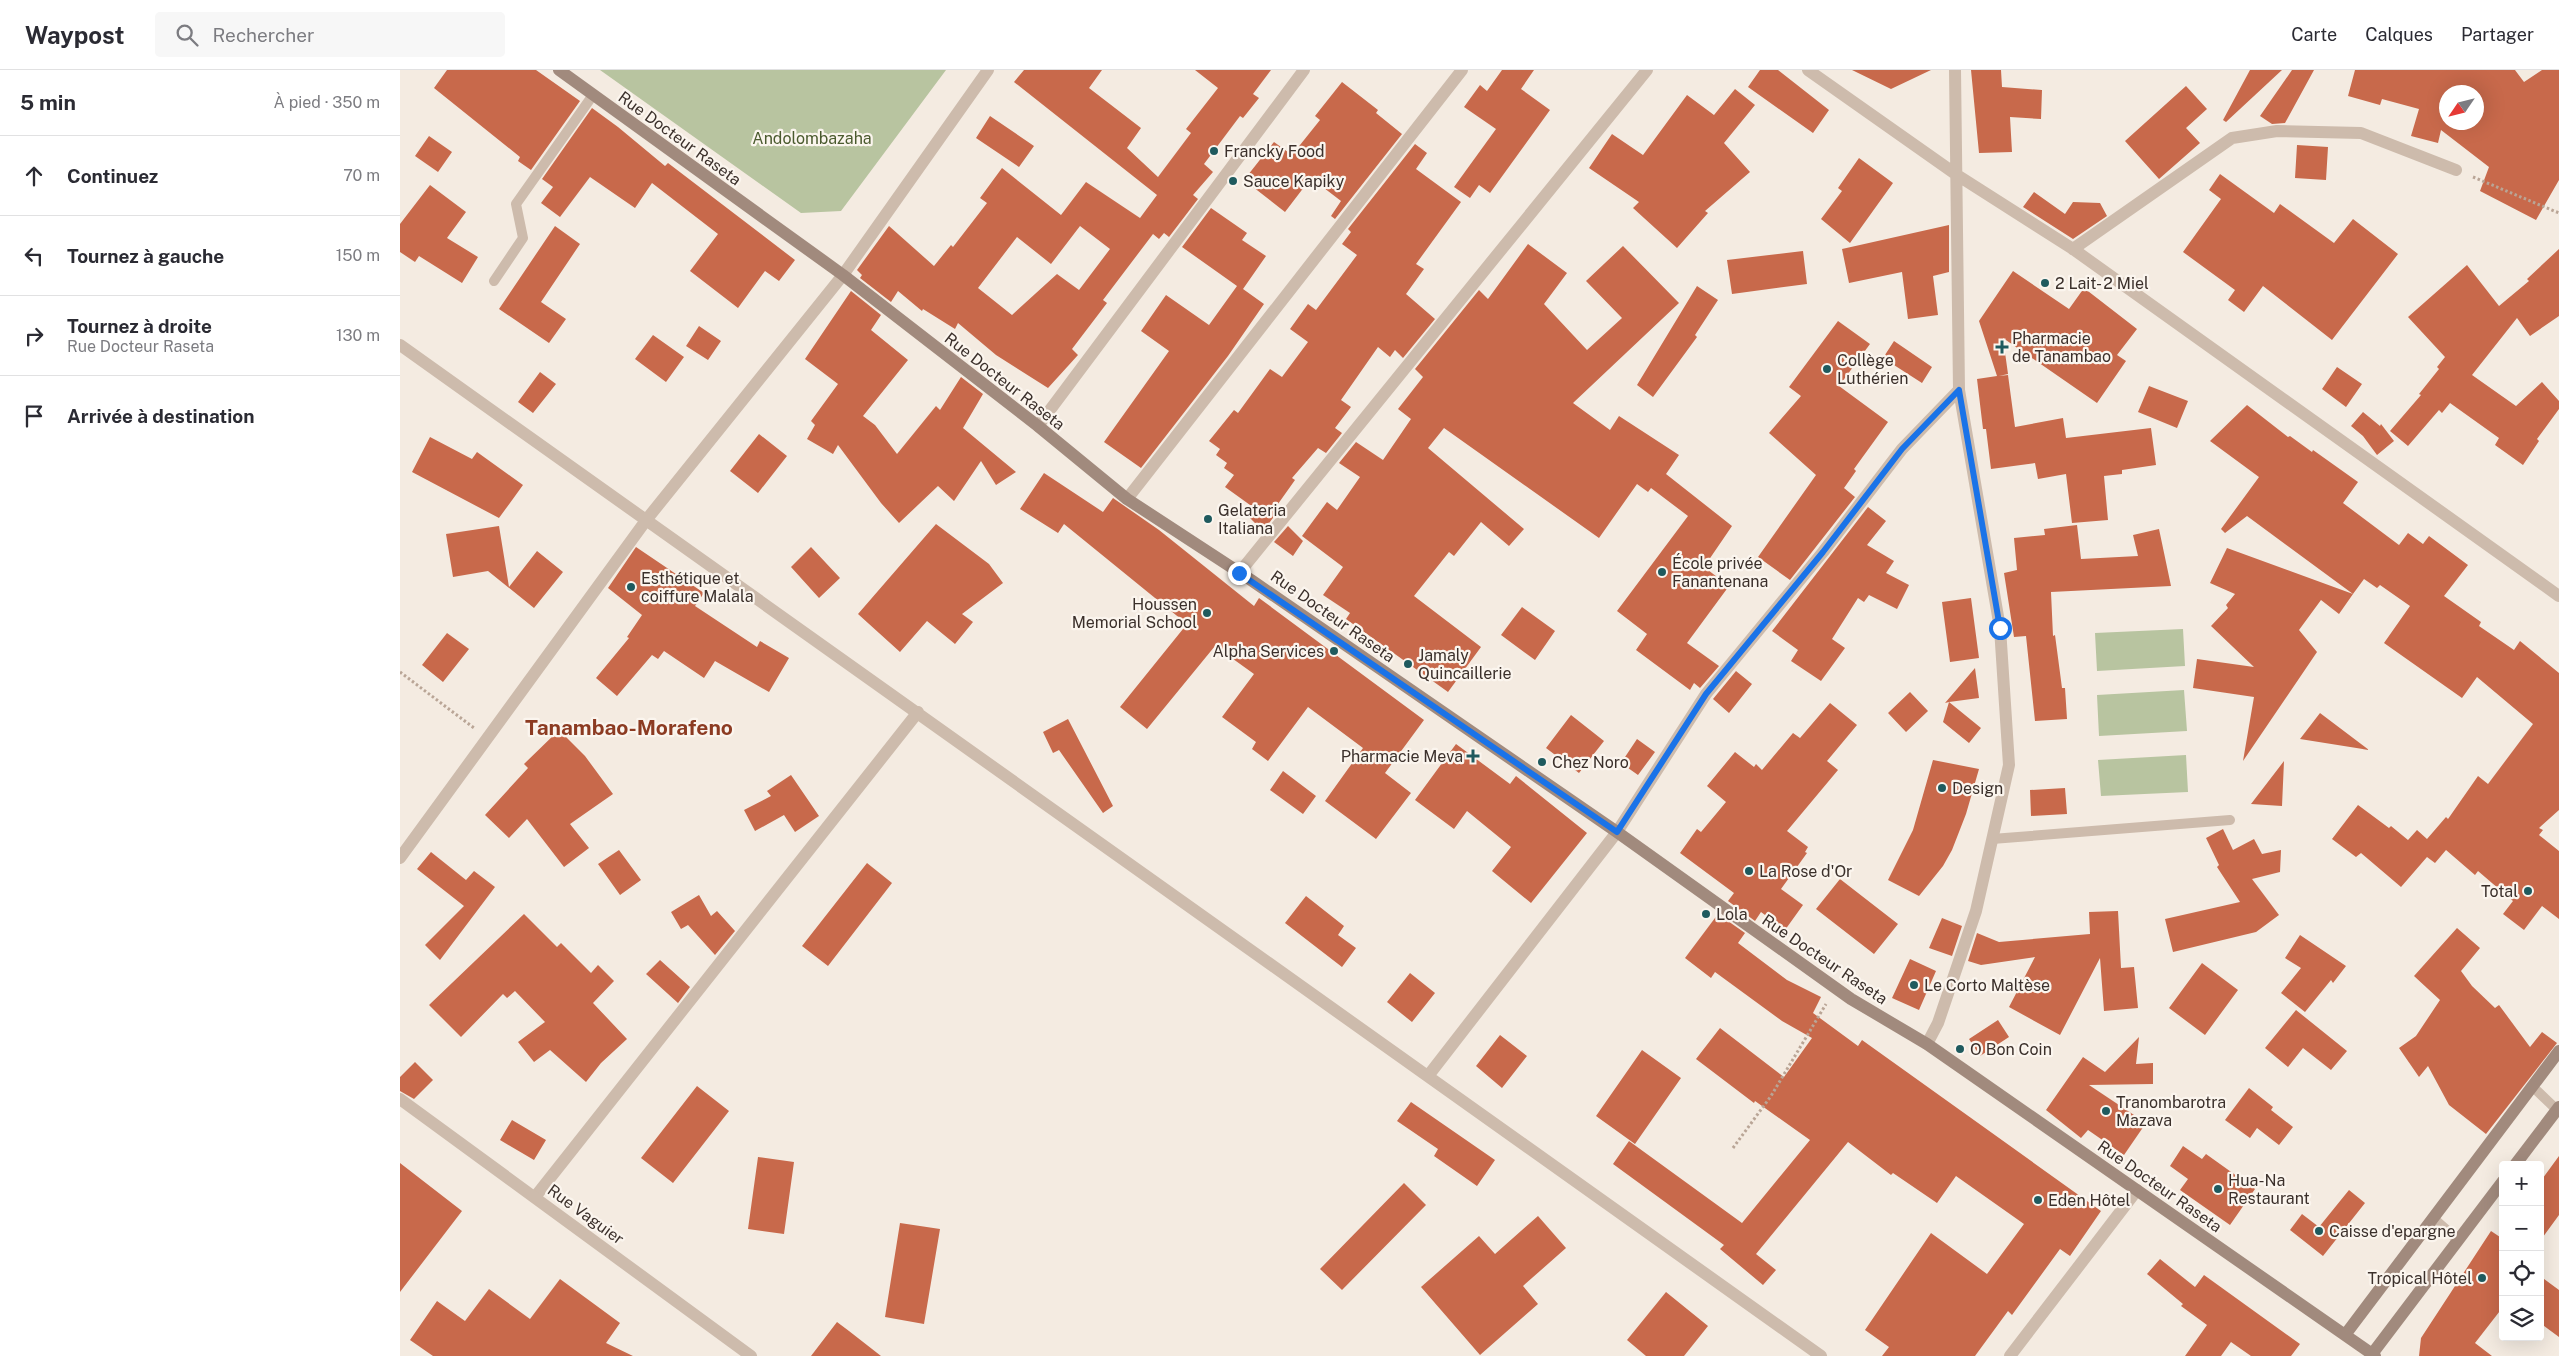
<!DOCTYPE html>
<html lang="fr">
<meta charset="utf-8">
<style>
:root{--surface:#fff;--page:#f7f7f7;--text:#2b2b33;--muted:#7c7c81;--line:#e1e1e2}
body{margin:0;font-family:"Public Sans",sans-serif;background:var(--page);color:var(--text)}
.controls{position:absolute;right:15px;bottom:15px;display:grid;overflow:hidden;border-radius:5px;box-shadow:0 5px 20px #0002}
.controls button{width:45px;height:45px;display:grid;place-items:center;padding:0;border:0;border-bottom:1px solid var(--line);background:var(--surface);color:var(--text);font:25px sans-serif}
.compass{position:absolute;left:2039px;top:15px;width:45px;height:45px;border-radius:50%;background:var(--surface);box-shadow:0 5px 20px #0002;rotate:235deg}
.stop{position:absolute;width:15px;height:15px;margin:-11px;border:4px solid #1a73e8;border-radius:50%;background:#fff}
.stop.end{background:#1a73e8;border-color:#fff;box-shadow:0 1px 5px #0008}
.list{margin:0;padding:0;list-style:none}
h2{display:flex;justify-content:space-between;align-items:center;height:65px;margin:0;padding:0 20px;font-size:21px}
h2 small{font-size:16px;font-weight:400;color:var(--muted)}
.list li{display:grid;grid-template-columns:32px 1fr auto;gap:15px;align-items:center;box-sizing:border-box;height:80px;padding:0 20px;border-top:1px solid var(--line)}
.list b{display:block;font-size:19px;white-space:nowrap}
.list p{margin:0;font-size:16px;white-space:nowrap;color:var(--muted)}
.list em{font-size:16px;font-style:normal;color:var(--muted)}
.icon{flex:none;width:28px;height:28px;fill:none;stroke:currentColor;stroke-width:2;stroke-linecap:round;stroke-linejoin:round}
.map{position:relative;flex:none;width:2159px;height:1286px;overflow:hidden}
header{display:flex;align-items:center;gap:30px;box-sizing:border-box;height:70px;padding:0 25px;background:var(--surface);border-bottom:1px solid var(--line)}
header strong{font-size:24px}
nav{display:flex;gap:28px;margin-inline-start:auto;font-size:18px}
.search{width:350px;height:45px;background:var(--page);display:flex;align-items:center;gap:12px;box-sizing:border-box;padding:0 18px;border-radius:5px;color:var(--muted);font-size:19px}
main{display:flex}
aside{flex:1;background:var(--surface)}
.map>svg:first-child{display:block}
.green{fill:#b8c4a0}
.building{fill:#c8694b;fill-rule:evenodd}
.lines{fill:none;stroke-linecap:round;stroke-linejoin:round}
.path{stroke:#b9a596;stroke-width:3;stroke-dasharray:2.5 2.5;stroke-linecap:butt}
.service{stroke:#cdbbac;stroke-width:10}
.minor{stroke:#cdbbac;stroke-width:12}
.tertiary{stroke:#cdbbac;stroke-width:12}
.secondary{stroke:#a18a7d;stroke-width:12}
.route{stroke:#1a73e8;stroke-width:6}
.poi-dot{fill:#1f5a5e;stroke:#fbf5ee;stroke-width:2}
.labels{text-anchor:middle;stroke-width:4.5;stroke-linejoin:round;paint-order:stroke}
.street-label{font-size:16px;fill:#3b302b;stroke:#fbf5ee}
.park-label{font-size:16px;fill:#4a5a2e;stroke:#fbf5ee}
.poi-label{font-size:16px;fill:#3b302b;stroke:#fbf5ee;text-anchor:start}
.district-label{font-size:21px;font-weight:bold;fill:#8c3b22;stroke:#fbf5ee}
</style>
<header>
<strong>Waypost</strong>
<div class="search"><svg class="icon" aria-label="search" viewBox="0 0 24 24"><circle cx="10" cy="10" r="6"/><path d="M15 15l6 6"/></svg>Rechercher</div>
<nav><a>Carte</a><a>Calques</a><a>Partager</a></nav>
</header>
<main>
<aside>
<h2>5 min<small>À pied · 350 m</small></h2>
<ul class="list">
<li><svg class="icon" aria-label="ahead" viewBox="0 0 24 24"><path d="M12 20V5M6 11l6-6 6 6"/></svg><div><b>Continuez</b></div><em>70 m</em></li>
<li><svg class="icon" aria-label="left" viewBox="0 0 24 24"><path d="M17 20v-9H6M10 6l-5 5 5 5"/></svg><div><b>Tournez à gauche</b></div><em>150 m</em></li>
<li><svg class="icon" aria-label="right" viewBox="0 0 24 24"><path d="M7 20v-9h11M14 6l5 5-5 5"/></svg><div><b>Tournez à droite</b><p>Rue Docteur Raseta</p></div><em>130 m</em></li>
<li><svg class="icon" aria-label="arrive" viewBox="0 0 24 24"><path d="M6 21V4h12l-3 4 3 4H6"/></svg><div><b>Arrivée à destination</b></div></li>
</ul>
</aside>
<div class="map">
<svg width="2159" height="1286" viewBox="0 0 2159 1286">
<rect width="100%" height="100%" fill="#f4ebe1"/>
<path class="green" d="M200,0H546L441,141L401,143Z
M1783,559L1785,596L1697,601L1695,563Z
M1784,620L1787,661L1699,666L1697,625Z
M1786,685L1788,722L1701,726L1698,690Z"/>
<path class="building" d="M47,0H136L180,31L131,100L118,91L120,87L34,18Z
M624,0H702L689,18L741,58L727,78L758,107L791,63L786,59L818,18L795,0H871L853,24L859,28L843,48L840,46L804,94L813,102L793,125L798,129L769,167L764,163L759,169L753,164L703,230L707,233L672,279L678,285L648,318L596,285L558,253L555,259L523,239L522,241L498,221L491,232L460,208L462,205L457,200L489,156L534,196L551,175L553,177L587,133L580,128L602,98L661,145L686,112L740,148L757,125L614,12ZM680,156L710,179L679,220L657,204L612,245L578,218L617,167L651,194Z
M1102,0H1134L1121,19L1150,40L1090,123L1079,115L1070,128L1054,117L1096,59L1064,37L1080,15L1087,21Z
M1360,0H1378L1429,40L1413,63L1348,17Z
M1452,0H1531L1491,19Z
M1571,0H1601L1602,17L1642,20L1641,49L1610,47L1612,82L1579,83Z
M1850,0H1882L1826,52L1823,50Z
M1892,0H1914L1885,53L1872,54L1860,46Z
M1955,0H2115L2124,12L2142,0H2159V110L2136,150L2080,121L2089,97L2041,60L2038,73L2011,66L2019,39L1982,29L1980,35L1948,26ZM2046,22H2076V52H2046Z
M942,12L978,40L976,43L1002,64L935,149L931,146L941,131L911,108L885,142L844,110L874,72L892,85L920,50L915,46Z
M1786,16L1807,39L1786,58L1800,73L1759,109L1725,71Z
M1335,19L1355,35L1324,73L1350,102L1305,141L1308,143L1277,178L1233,138L1239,132L1189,98L1212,64L1243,85L1287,25L1314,45Z
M192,38L218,57L265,96L268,93L395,190L379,211L365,201L338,238L290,201L318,164L252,113L235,138L190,107L160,147L141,133L153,117L142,109Z
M590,46L634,76L619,97L576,68Z
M29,66L52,82L38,102L15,86Z
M1015,74L1027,83L1016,99L1061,132L1016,194L1024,199L1006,224L1035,249L1003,288L995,280L990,287L978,277L941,330L951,337L935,358L942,363L926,383L918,378L892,408L895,410L873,441L876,444L863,461L850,448L857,440L825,417L834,405L824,398L827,393L816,385L820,379L809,371L834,340L838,343L870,299L882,307L908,272L890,259L908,234L916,240L957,185L942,174L951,162L948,159Z
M1897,75L1928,77L1926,110L1895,108Z
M1459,88L1493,113L1450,173L1421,149L1442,121L1438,118Z
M1820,104L1874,143L1880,134L1934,173L1953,149L1998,184L1932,270L1863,216L1844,242L1828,230L1835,220L1783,182L1821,129L1809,120Z
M30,115L66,142L47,168L78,187L62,213L19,186L15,192L0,182V154Z
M1634,122L1665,144L1673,132L1700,133L1707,146L1673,169L1623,137Z
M811,138L847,163L842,170L866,186L843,219L864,234L828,286L741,398L704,372L769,281L741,261L766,225L809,255L837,216L782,177Z
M1549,155V202L1533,206L1538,245L1508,249L1502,202L1449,213L1442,179Z
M155,156L180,174L141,232L166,249L149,273L99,239Z
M1128,174L1167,203L1144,234L1187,280L1222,248L1186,211L1223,176L1279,233L1173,333L1210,360L1219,346L1279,385L1266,404L1332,456L1304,497L1329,516L1287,573L1319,596L1300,618L1294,613L1290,620L1236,580L1247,564L1217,541L1288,446L1251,418L1248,422L1237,414L1199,468L1044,358L1028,378L1124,459L1109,476L1081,452L1054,486L1049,482L1014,526L1081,577L1048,622L946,549L950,543L923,525L943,497L902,466L927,432L937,440L960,407L939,393L956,372L983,390L1011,349L998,339L1023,307L1015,299L1079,220L1088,229Z
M2159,179V246L2130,266L2117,248L2072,305L2116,336L2142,312L2159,331V339L2137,369L2139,371L2123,395L2095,375L2099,368L2050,333L2042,343L2039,340L2008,376L1990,361L2021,325L2019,324L2039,299L2037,297L2045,287L2008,247L2067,195L2099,236L2129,211L2127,209Z
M1403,181L1407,214L1332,224L1327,190Z
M1613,201L1669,239L1684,218L1737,259L1717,285L1726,291L1697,333L1603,268L1608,304L1599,306L1608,305L1615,357L1663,348L1666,368L1751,358L1756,395L1722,400V404L1704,406L1708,450L1672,453L1666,404L1638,409L1635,393L1591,399L1586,359H1583L1577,309L1597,306L1579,251Z
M1297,216L1318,230L1295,265L1297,267L1253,327L1237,315Z
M451,221L481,245L471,260L508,290L463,346L475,355L497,384L536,336L540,340L561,307L583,324L563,358L616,402L596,415L581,391L554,431L538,416L499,453L481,433L438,375L433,384L407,369L415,355L411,351L438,314L405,289Z
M1438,251L1470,274L1439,316L1488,352L1454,399L1456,401L1444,418L1455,427L1390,510L1358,487L1416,405L1369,363L1401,326L1389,317Z
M299,256L321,271L308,290L286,276Z
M253,265L284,287L266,312L235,289Z
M1494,271L1532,297L1522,313L1483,288Z
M1937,297L1962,314L1946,337L1922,319Z
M140,302L156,314L133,343L118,332Z
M1749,316L1788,331L1777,358L1738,342Z
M1847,335L1888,367L1890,366L1912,382L1913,380L1958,412L1943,433L1999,475L2008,463L2023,474L2029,466L2068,495L2044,526L2081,552L2079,556L2114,580L2120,571L2159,603V740L2139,758L2143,760L2139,765L2159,781V849L2142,836L2124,860L2103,844L2113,831L2078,801L2075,805L2046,780L2035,793L2027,787L2001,817L1961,783L1956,787L1932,769L1958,735L1989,758L1991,756L2008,770L2017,760L2027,769L2046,747L2048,749L2078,706L2088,714L2133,654L2077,607L2062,628L1984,573L2010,536L1980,515L1977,518L1964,509L1953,524L1847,446L1825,463L1821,459L1859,407L1810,371Z
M1963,342L1980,356L1981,354L1994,371L1977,385L1963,366L1951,356Z
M359,364L387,386L358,423L330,401Z
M30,367L72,389L77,382L123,415L99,448L12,402Z
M644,403L703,442L713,428L759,460L854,536L859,528L1024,650L985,703L1011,723L976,769L925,731L963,678L908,637L868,691L852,679L856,672L822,647L854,604L815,576L747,659L720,637L787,554L664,454L658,463L620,439Z
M1468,437L1486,451L1467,475L1494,491L1486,503L1509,515L1497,539L1469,525L1464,532L1458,528L1432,569L1445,578L1421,611L1391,591L1398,580L1372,561Z
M536,454L589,494L603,513L562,544L573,552L555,574L527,551L500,582L458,544Z
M1677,455L1681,489L1738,486L1733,465L1759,459L1771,516L1651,522L1653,566L1655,565L1662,618H1665L1667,649L1635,651L1626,566L1614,567L1604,503L1617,500L1614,468L1645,465L1644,459Z
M99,456L109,517L137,481L163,502L134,538L88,501L53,507L46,464Z
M888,456L903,471L893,486L874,472Z
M236,477L304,523L295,536L357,577L360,571L389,588L369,622L315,591L304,608L264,581L258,589L252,585L217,626L196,608L229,568L227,567L242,545L208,518Z
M411,477L440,508L419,528L391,497Z
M1827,478L1953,524L1939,544L1921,530L1899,560L1917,582L1843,691L1854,627L1793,618L1797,589L1854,597L1811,556L1828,538L1826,535L1835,524L1810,513Z
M1571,528L1579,588L1550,592L1542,532Z
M1122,537L1155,561L1135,590L1101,565Z
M47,563L69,579L43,612L22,595Z
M1575,598L1579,628L1549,632L1581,658L1569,673L1543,652L1549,632L1545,633Z
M1336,601L1352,614L1329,643L1313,629Z
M1510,622L1528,641L1506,662L1488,643Z
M1430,633L1457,655L1427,691L1438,700L1387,761L1408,777L1405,782L1407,783L1381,819L1403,835L1385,860L1361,842L1355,851L1328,831L1334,823L1280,783L1297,759L1301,762L1326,732L1307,716L1335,682L1354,697L1356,694L1362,700L1393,663L1400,668Z
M1920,643L1969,680L1900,669Z
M1171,645L1204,671L1179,703L1146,678Z
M668,649L713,736L703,743L659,680L653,683L643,662Z
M159,660L185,686L213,724L170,754L189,778L164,797L127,749L109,768L85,745L128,698L124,694Z
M1237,669L1255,682L1238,705L1221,693Z
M1056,674L1110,714L1116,706L1187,763L1131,833L1092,801L1111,777L1067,741L1054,759L1015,730Z
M1533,690L1579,699L1566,744L1552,780L1543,796L1519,826L1488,810L1513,760Z
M1884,691L1882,736L1851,734Z
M883,701L916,726L903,744L870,720Z
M391,705L419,746L395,762L384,745L355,761L344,740L371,726L367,721Z
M1665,718L1667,744L1631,746L1630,720Z
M1823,759L1833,780L1854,769L1862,784L1881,780L1880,802L1852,809L1879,845L1856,862L1773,882L1765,849L1840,832L1817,797L1819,795L1806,768Z
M219,780L241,810L220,825L198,794Z
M31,782L66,810L74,801L95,817L40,890L25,875L64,836L17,799Z
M467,793L492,813L428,896L402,876Z
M1440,809L1498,854L1474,884L1416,839Z
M299,825L311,846L317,841L335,861L315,885L288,855L281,859L271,842Z
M906,826L944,856L938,865L956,878L942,897L885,853Z
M1718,841L1721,898L1734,897L1738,938L1704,941L1700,888L1660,965L1609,937L1635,887L1581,895L1568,891L1577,863L1599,872L1690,864L1689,842Z
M124,844L157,877L161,873L191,903L198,895L214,911L193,933L227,969L201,993L186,1012L150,980L134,992L118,972L145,952L115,921L107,928L103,924L61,967L29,935Z
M1318,844L1345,863L1338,873L1387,910L1421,927L1413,943L1458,976L1462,970L1701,1141L1670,1186L1660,1179L1612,1245L1608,1241L1575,1286H1482L1489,1277L1465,1260L1531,1163L1587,1204L1624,1154L1556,1106L1537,1133L1493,1103L1491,1105L1448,1072L1356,1184L1376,1200L1363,1215L1320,1179L1324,1175L1213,1094L1229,1071L1342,1153L1410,1070L1355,1031L1354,1033L1296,989L1320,958L1384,1007L1412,968L1382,951L1315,902L1311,908L1285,888Z
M1542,848L1562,856L1552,886L1529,878Z
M2057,858L2080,878L2061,901L2072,916L2095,938L2099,935L2130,977L2142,962L2157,973L2086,1064L2049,1035L2028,996L2019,1007L1999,978L2016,966L2040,930L2014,906Z
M1900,865L1946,896L1933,913L1931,910L1905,942L1881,923L1901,898L1885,888Z
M1510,889L1536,901L1519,940L1492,928Z
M260,890L290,917L278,933L246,904Z
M1802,893L1838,920L1805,965L1769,938Z
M1010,903L1035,923L1012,952L987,932Z
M1896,940L1947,981L1931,1000L1903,978L1888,997L1865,978Z
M1598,950L1609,967L1580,986L1569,969Z
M1100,965L1127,986L1102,1018L1076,996Z
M1739,967L1736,994L1753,993V1014L1689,1015L1746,1053L1724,1085L1688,1060L1681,1068L1646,1040L1683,987L1705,1002Z
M1242,980L1281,1008L1235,1074L1196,1046Z
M15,992L33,1010L14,1029L0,1021V1007Z
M297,1016L329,1041L273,1113L241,1088Z
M1849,1018L1873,1037L1871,1040L1893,1057L1879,1075L1857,1058L1850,1068L1825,1050Z
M1011,1032L1095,1090L1077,1116L1034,1086L1038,1079L997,1051Z
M112,1050L146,1070L134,1090L100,1070Z
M1783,1076L1802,1089L1806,1084L1855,1119L1830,1155L1780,1120L1788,1109L1770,1096Z
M2159,1086V1145L2140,1171V1112Z
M358,1087L394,1092L384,1164L348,1159Z
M0,1093L62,1141L0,1222Z
M1004,1113L1026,1135L942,1220L920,1199Z
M1949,1120L1965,1133L1923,1186L1890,1160L1902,1144L1919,1157Z
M1138,1146L1166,1178L1123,1216L1138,1234L1080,1285L1021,1217L1079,1166L1095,1184Z
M500,1153L540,1159L524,1254L485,1247Z
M2091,1161L2103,1169V1237L2075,1273L2092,1286H2019L2021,1268Z
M1760,1189L1795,1217L1804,1205L1900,1274L1891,1286H1851L1831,1272L1821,1286H1785L1807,1255L1781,1236L1783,1234L1747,1204Z
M2140,1206L2159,1220V1267L2140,1253Z
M160,1209L220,1253L206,1273L233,1286H33L10,1270L37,1231L65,1251L89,1219L130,1249Z
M1266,1222L1308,1256L1284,1286H1246L1227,1270Z
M437,1252L449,1261L481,1286H411Z"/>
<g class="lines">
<path class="path" d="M2073,107L2159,143
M0,602L74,658
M1333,1078L1371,1026L1426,934"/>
<path class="service" d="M94,211L123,168L116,134L193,25
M1592,769L1830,750
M2132,1016L2157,1040
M2033,1148L2058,1170"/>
<path class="minor" d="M1673,179L1832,68L1877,61L1961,63L2056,100
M0,275L1421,1286
M638,356L904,0
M727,429L1062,0
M839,503L1247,0
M0,788L247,449L443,205L588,0
M1028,1006L1217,762L1306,624L1423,482L1502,379L1559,320
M135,1127L518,642
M1610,1286L1737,1120"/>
<path class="tertiary" d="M1408,0L1557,105L1673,179L2159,526
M1527,974L1538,953L1576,841L1609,695L1600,558L1559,320L1555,0
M0,1029L351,1286"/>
<path class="secondary" d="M159,0L443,205L638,356L727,429L851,510L1217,762L1451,929L1527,974L1975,1286
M2115,1095L2159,1037
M1945,1265L2159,981
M1972,1284L2103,1111"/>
</g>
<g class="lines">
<path class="route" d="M839,503L1217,762L1306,624L1423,482L1502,379L1559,320L1600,558"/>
</g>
<g class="poi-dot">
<circle cx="814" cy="81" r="5"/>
<circle cx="833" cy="111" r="5"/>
<circle cx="1645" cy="213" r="5"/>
<path d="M1599.5 269.5h5v5h5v5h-5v5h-5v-5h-5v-5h5z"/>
<circle cx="1427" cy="299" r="5"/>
<circle cx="808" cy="449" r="5"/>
<circle cx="1262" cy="502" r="5"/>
<circle cx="231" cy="517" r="5"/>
<circle cx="807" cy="543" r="5"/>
<circle cx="934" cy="581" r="5"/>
<circle cx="1008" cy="594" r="5"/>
<path d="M1070.5 678.5h5v5h5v5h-5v5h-5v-5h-5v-5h5z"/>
<circle cx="1142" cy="692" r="5"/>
<circle cx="1542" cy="718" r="5"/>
<circle cx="1349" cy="801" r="5"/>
<circle cx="2128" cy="821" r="5"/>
<circle cx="1306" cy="844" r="5"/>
<circle cx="1514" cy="915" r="5"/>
<circle cx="1560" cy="979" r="5"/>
<circle cx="1706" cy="1041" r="5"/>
<circle cx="1818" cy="1119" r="5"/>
<circle cx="1638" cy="1130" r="5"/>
<circle cx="1919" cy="1161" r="5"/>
<circle cx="2082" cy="1208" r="5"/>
</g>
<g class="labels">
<g class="street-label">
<text transform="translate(280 68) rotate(36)" y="6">Rue Docteur Raseta</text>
<text transform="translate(605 311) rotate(38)" y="6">Rue Docteur Raseta</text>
<text transform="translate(933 546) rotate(35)" y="6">Rue Docteur Raseta</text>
<text transform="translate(1425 889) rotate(34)" y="6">Rue Docteur Raseta</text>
<text transform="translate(1760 1116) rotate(35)" y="6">Rue Docteur Raseta</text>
<text transform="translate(186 1144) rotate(36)" y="6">Rue Vaguier</text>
</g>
<g class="park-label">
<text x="412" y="74">Andolombazaha</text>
</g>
<g class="poi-label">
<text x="824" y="87">Francky Food</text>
<text x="843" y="117">Sauce Kapiky</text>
<text x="1655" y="219">2 Lait- 2 Miel</text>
<text x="1612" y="274">Pharmacie<tspan x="1612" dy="18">de Tanambao</tspan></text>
<text x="1437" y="296">Collège<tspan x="1437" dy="18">Luthérien</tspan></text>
<text x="818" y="446">Gelateria<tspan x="818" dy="18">Italiana</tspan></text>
<text x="1272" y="499">École privée<tspan x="1272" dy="18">Fanantenana</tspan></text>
<text x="241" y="514">Esthétique et<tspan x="241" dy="18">coiffure Malala</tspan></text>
<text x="797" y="540" text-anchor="end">Houssen<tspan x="797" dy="18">Memorial School</tspan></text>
<text x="924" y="587" text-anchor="end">Alpha Services</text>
<text x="1018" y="591">Jamaly<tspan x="1018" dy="18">Quincaillerie</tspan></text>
<text x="1063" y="692" text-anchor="end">Pharmacie Meva</text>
<text x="1152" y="698">Chez Noro</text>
<text x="1552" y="724">Design</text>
<text x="1359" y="807">La Rose d'Or</text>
<text x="2118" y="827" text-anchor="end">Total</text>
<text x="1316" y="850">Lola</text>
<text x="1524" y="921">Le Corto Maltèse</text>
<text x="1570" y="985">O Bon Coin</text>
<text x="1716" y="1038">Tranombarotra<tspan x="1716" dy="18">Mazava</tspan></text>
<text x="1828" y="1116">Hua-Na<tspan x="1828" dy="18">Restaurant</tspan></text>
<text x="1648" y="1136">Eden Hôtel</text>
<text x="1929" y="1167">Caisse d'epargne</text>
<text x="2072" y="1214" text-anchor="end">Tropical Hôtel</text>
</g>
<g class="district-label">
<text x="229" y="665">Tanambao-Morafeno</text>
</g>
</g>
</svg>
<div class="controls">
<button>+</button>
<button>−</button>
<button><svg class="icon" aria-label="locate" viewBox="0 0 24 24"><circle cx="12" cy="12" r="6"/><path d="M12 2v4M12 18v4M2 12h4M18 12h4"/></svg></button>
<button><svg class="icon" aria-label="layers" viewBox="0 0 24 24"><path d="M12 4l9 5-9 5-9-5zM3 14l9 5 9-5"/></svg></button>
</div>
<svg class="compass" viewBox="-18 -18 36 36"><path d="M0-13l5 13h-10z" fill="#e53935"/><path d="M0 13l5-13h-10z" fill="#7c7c81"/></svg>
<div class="stop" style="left:1600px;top:558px"></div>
<div class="stop end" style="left:839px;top:503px"></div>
</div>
</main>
